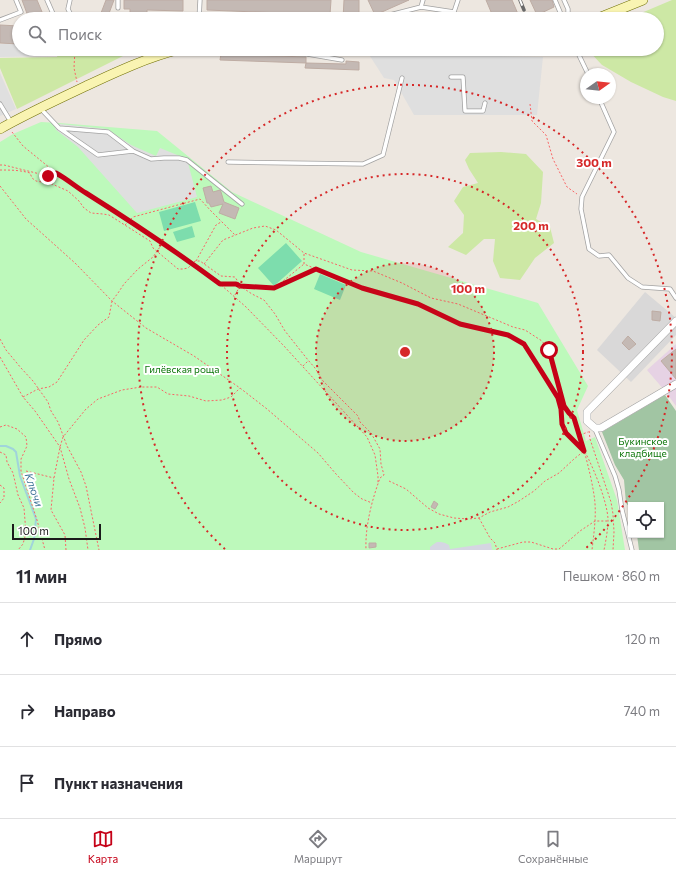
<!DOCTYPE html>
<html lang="ru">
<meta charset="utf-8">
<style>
:root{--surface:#fff;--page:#f7f7f7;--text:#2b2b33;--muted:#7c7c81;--line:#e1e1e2;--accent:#c50117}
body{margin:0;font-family:Commissioner,sans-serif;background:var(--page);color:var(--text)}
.controls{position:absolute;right:12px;bottom:12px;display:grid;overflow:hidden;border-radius:0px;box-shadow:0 1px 3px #0004}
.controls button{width:36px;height:36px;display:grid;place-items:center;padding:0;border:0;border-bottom:1px solid var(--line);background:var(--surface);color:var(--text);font:20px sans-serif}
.compass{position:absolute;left:580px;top:68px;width:36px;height:36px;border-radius:50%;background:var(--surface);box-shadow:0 1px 3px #0004;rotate:75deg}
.scale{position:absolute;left:12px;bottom:10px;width:89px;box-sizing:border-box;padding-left:4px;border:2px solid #1b1b1b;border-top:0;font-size:11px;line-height:14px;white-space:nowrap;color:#1b1b1b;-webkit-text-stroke:3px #fff;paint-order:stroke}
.stop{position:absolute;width:12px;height:12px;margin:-9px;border:3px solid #c50117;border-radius:50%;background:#fff}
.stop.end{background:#c50117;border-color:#fff;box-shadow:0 1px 4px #0008}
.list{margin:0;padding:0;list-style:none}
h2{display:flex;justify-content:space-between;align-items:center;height:52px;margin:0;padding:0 16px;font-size:17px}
h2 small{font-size:13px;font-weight:400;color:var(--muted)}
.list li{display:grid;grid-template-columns:26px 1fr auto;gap:12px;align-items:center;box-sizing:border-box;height:72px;padding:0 16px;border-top:1px solid var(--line)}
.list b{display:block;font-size:15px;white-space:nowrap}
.list em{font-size:13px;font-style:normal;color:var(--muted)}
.icon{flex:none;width:22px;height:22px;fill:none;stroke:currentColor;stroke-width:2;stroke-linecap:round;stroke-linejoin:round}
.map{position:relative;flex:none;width:676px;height:550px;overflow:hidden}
.search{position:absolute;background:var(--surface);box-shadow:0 1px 3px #0004;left:12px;right:12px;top:12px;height:44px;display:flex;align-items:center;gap:10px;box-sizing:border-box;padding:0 14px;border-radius:22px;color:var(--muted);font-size:15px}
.sheet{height:268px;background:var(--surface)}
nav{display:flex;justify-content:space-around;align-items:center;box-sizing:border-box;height:56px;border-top:1px solid var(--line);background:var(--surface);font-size:11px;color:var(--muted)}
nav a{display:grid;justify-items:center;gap:2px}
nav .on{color:var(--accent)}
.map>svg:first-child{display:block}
.residential{fill:#d9d8d8}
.industrial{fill:#e6d2e4}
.grass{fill:#cde8a5}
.cemetery{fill:#a1c5a3}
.park{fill:#bdf9bb}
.pitch{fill:#7dddad}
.parking{fill:#dfdfdf}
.plaza{fill:#d5d6e2}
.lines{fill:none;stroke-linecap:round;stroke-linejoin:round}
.stream{stroke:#a0d4db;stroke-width:2}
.building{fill:#c4b9b4;stroke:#beaca3}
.lane-casing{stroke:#a2a2a2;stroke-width:5}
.street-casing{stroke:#a2a2a2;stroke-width:8}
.secondary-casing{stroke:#6f6f05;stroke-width:10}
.path{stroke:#f96566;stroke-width:1;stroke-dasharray:2 2;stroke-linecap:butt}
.lane{stroke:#fff;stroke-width:3.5}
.street{stroke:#fff;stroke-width:7}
.secondary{stroke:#f9f4b2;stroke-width:9}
.rail-casing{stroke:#696969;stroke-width:3.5}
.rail{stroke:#fff;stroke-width:2;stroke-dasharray:6;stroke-linecap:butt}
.route{stroke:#c50117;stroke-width:5}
.ring{fill:none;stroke:#d62828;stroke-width:2;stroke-dasharray:2 4}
.labels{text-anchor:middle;stroke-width:4;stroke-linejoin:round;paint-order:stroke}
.park-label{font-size:10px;fill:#0e770b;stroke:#fff}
.water-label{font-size:11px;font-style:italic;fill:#43789a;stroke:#fff}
.centre{fill:#d62828;stroke:#fff;stroke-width:2}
.ring-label{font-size:12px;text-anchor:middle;font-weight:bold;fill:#d62828;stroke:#fff;stroke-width:4;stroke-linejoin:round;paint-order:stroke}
</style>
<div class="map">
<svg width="676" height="550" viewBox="0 0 676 550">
<rect width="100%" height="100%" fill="#ede7e0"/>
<path class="residential" d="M645,292L676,318V335L631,382L597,350Z"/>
<path class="industrial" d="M676,344V406L665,391L647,370Z"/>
<path class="grass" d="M672,0H676V101L663,97L631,82L602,65L587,49H657V19H627Z
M59,49H122L123,56L17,109L0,68V58L57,57Z
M501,152L526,154L543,172L541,203L536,219L550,227L554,243L535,258L520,280L500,278L493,261L495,239H484L466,255L448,247L463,233L464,215L454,201L463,187L478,183L469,169L465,160L470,153Z"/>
<path class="cemetery" d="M665,395L676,411V550H639L637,535H661V505H631V509L626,503L624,480L615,465L602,432Z"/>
<path class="park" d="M41,122L59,123L157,131L232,192L361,252L538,303L588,386L577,410L586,441L595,437L617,500L625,550H0V142L13,134Z"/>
<path class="pitch" d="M195,202L201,221L164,231L159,212Z
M192,226L195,237L177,242L173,232Z
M286,243L302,261L274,286L258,268Z
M320,274L346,285L340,300L314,289Z"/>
<path class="parking" d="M0,44H19V49H58L56,56L0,57Z
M368,53L543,57L537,115H414L394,80L384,78Z
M0,73L16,109L0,116Z
M60,124L107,129L131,145L156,156L160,148L187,159L197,197L137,213L78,147L55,129Z"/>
<path class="plaza" d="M437,542H441L445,543L449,545L450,549L491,543L492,550H430V547L434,544Z"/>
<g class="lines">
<path class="stream" d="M0,446H6L13,449L16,452L20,476L36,519L34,539L30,550"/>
</g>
<path class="building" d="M22,0H37L45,19H29Z
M106,0H114L108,16L101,13Z
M124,0H183V11L147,10V16L130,15V9H124Z
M207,0H331L330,15L207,10Z
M344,0H359V19H343Z
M368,0H409L375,15Z
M486,0H512L518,14L508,19H494Z
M530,0H552L554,7L537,15Z
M0,25L19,26V44L0,43Z
M221,54L306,57V63L220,60Z
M346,61L359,62V70L305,68L306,63L346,64Z
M211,186L213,192L220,190L221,192L224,202L239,208L235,219L219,213L223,204L211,207L209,203H207L203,188Z
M652,311L661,312L660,321L652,320Z
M628,336L636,344L629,350L622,343Z
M676,349V379L661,361Z
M434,501L438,504L435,509L431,507Z
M369,543H376V547L369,548Z"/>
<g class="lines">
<defs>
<path id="lane" d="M47,0L54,16L58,19
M70,0L68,9L73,19
M555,0L563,19
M564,0L568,9V19
M421,7L423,0
M118,8V0
M150,15L162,16V19
M162,16H179
M199,19L200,0
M374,19L421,7L454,12
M454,19V12L458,0
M0,20L21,12L16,0
M218,49L221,50L307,54L342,60
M576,49L588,74
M451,77H463L465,111H483L485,103
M599,98L614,132L582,197L581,209L589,249L599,256L609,255L628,278L642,287L670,289L676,298
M0,104L11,122
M41,109L59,128L98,155L133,151L151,159L164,158H179L187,160L242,204
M59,128L108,132L133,151
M228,162L363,164L383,155L402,78
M595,429L615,476L619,490L622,510L632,550"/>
<path id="street" d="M676,321L587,412V421L595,428H601L676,384"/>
<path id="secondary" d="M596,19L643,0
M416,49L450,50L467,49
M0,129C28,113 57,100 86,86C116,72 148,57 181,49"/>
</defs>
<use href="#lane" class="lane-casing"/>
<use href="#street" class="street-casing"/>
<use href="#secondary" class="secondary-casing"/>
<path class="path" d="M75,49L74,68L77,82
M530,104L532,121L546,135L553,159L567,187L577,194
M12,132L23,146L56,173L73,185L130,220L220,284L246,307L284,346L367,437L375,455L378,476V483
M0,165H4L40,174L48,175L56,173
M0,170C10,170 20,170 30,173L32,178L36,181L52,184L68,191L79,201L84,208L91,213L103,214L109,215L150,241L153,248L178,269H183L188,268L195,261H200L221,276L235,277L240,285
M0,186L26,219L75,263L112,301L146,328L194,356L240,388L267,409L318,453L336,474L354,493L362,499L372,503
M125,225L133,217L200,199L211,211L235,235
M304,254V264L362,288L418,304L460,325L508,335L524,344L538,366L558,398L561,409L563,424L566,433L583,450
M196,261L216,225L221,222
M204,264L223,240L253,228L265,226L276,230L304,253L352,270L373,271L402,283L431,298L458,304L513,327L525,330L542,341L549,350L564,406L569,413L574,418C582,443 590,469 594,495C597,513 594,532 592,550
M220,284H237L252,294L264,300L275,314L285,331L308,360L315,368L323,381L358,416L360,422L371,433L380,449L381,464L384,475L380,478C372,500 365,526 366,550
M277,286L304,264
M235,295L240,286L274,288L316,269
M0,339L6,350L21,368L33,381L48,402L51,411L58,422L67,446L81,472L86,486L99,550
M0,357L23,397L35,411L60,447L69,479L80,508L85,528L88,550
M303,366L308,361
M23,397L38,389L49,387L57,382L84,340L98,325L109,317L112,301L118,293L124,284L138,269L153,257L162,244
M0,427L6,425L17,429L26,437L27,446L21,459V471L37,520L45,550
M589,431L590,439L611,502L613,514L614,532L613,550
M580,435L588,432
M0,452L6,455L7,462L13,473L18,495L24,508L26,533L23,544L18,550
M585,452C594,469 607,501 608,519C608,529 606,540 604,550
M26,471L54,478
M389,481L406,489L428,508L439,514L454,518L468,519L479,518L490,512L508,507L519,501L534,491L545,481L559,473L574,459L584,451
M0,485L4,488V498L0,503
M479,518L490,538L495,543L497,550
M497,549L523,542H531L553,549H559L565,544L580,531L595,521H607
M66,550L65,535L51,510L54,478L60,447L63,437L86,409L98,399L122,390L141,387H157L168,394L189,396L206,401L222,400L231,397L240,388"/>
<use href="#lane" class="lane"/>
<use href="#street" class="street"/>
<use href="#secondary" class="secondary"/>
<defs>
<path id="rail" d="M520,0L524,10"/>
</defs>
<use href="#rail" class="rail-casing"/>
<use href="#rail" class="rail"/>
</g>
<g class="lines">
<path class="route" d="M48,176L56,173C67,179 76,187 86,193C132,222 177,252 220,284H236L240,286L274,288L316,269L362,288L418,304L460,324L508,335L524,344L538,366L558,398L561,409L562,424L566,433L584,451L574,418L569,413L564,406L549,350"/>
</g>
<circle cx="405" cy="352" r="89" fill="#d62828" fill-opacity=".12"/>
<g class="ring">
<circle cx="405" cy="352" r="89"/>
<circle cx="405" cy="352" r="178"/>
<path d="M225 549A267 267 0 1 1 585 549"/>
</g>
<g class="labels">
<g class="park-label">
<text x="182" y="373">Гилёвская роща</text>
<text x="643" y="445">Букинское<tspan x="643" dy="12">кладбище</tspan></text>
</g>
<g class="water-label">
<text transform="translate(34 490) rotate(71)" y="4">Ключи</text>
</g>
</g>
<circle cx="405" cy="352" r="6" class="centre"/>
<g class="ring-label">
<text x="594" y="167">300 m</text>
<text x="531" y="230">200 m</text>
<text x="468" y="293">100 m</text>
</g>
</svg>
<div class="controls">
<button><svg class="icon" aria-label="locate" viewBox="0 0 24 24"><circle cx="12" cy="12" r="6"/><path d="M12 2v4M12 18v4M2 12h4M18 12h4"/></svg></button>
</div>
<svg class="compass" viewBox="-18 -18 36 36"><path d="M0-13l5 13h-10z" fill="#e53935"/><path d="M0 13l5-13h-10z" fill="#7c7c81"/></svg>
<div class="scale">100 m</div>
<div class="stop" style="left:549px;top:350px"></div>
<div class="stop end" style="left:48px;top:176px"></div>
<div class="search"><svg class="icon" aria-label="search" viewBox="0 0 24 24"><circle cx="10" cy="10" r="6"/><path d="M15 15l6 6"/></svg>Поиск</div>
</div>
<section class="sheet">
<h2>11 мин<small>Пешком · 860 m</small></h2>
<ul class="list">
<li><svg class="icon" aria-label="ahead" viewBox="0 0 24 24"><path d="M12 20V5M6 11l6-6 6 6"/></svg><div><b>Прямо</b></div><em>120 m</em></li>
<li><svg class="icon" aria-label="right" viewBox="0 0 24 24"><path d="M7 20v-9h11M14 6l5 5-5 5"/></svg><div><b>Направо</b></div><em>740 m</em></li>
<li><svg class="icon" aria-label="arrive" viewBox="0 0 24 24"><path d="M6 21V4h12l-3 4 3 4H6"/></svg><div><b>Пункт назначения</b></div></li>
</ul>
</section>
<nav>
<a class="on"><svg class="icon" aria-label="map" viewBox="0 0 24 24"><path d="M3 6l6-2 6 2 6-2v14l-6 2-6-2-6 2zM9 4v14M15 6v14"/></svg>Карта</a>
<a><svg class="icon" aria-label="directions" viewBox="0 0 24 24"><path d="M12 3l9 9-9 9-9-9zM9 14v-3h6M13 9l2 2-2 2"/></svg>Маршрут</a>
<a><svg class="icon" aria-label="saved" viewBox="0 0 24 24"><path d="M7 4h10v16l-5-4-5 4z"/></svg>Сохранённые</a>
</nav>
